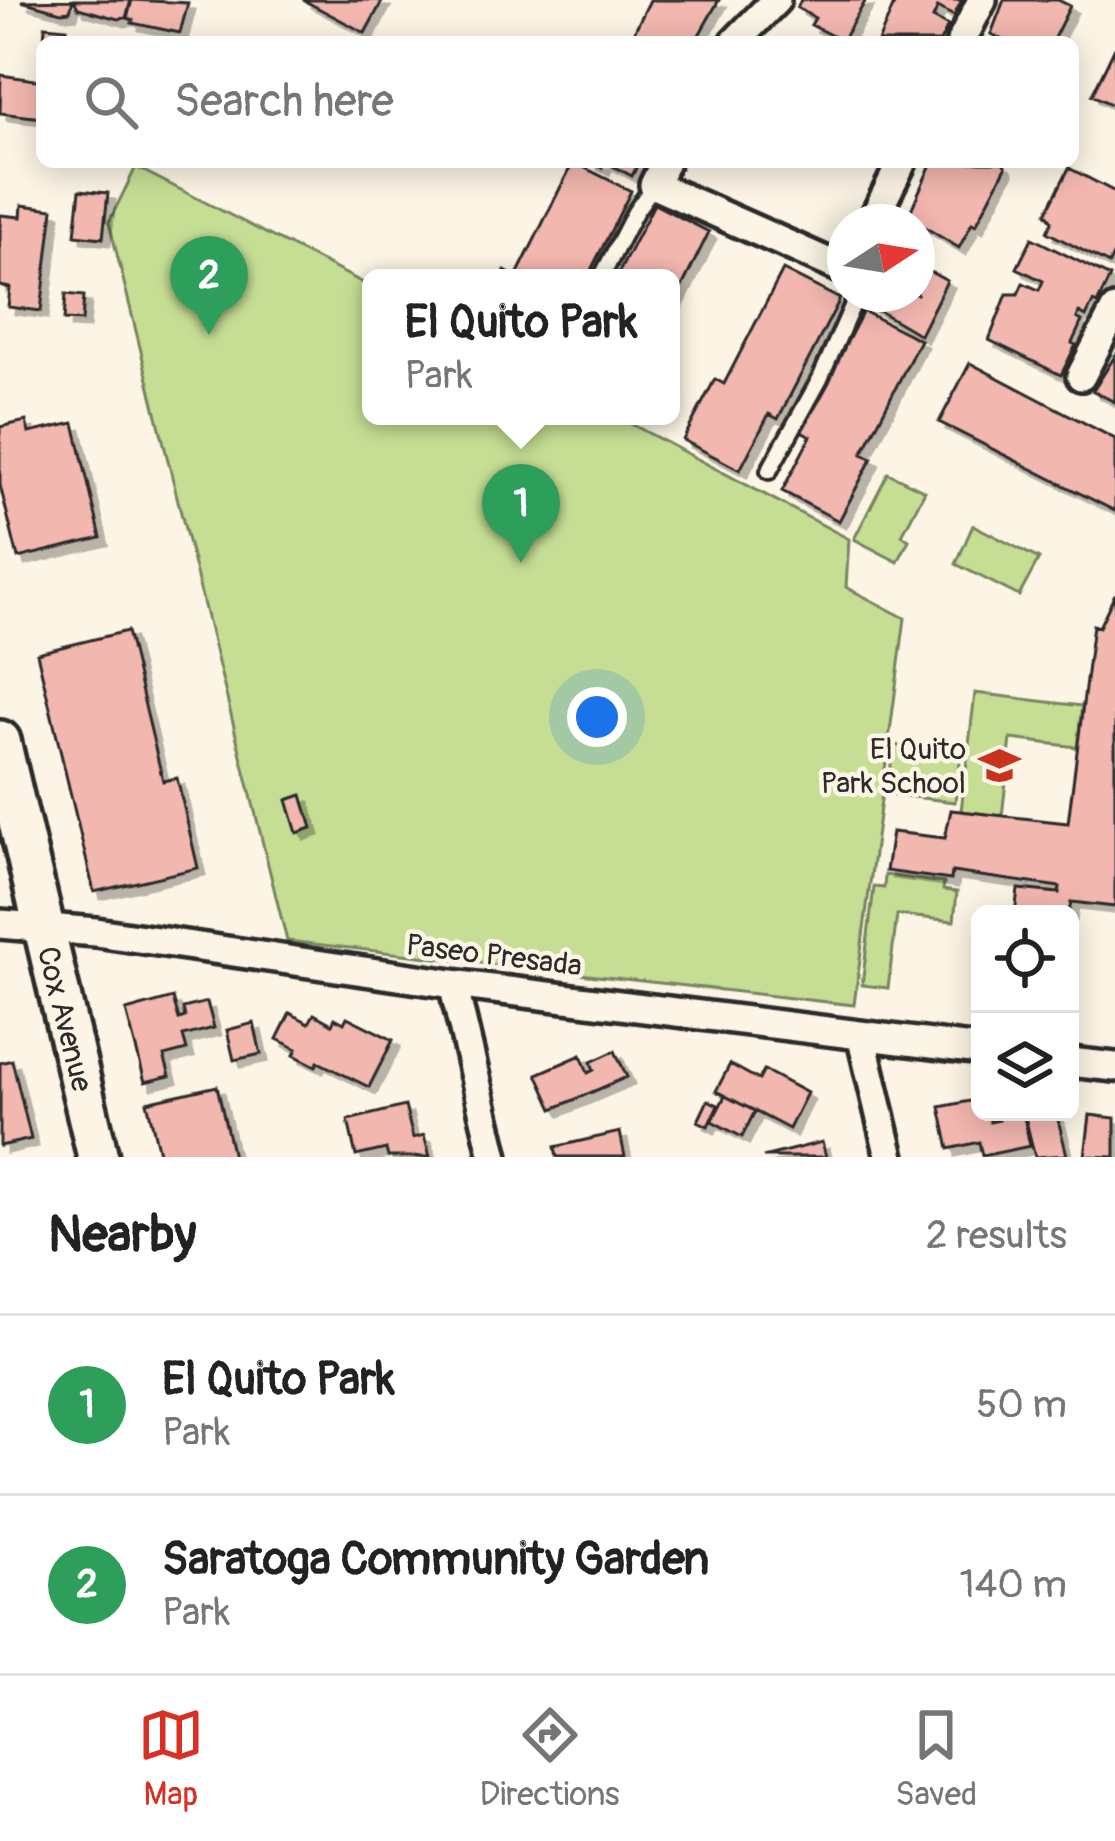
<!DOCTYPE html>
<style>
:root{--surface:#fff;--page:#f2f2f2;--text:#222;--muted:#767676;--line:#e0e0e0;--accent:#d93025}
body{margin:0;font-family:Pangolin,sans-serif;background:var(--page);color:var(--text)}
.controls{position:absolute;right:36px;bottom:36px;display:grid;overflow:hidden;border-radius:18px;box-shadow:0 6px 30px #0003}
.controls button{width:108px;height:108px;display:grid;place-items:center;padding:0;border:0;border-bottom:3px solid var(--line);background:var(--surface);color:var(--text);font:60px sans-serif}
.compass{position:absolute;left:827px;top:204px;width:108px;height:108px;border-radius:50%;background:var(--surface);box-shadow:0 6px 30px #0003;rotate:78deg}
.you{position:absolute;left:597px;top:717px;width:42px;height:42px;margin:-30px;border:9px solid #fff;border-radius:50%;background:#1a73e8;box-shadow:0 0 0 18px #1a73e833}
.badge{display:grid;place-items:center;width:78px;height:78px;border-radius:50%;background:var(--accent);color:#fff;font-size:39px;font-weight:700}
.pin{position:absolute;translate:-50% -99px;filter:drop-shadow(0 3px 6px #0008)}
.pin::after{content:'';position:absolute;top:63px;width:42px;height:36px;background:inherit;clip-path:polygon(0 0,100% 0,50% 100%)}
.popup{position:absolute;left:362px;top:269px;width:318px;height:156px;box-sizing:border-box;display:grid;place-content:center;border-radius:18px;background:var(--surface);filter:drop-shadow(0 3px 9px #0005);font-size:39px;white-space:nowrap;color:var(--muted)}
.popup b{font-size:45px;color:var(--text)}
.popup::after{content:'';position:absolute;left:50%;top:100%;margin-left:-24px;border:24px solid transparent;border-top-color:var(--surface)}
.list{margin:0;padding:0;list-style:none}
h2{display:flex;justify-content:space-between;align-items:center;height:156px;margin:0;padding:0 48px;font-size:51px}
h2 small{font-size:39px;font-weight:400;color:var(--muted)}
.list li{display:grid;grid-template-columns:78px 1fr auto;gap:36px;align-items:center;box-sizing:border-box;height:180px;padding:0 48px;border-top:3px solid var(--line)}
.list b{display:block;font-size:45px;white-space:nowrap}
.list p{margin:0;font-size:39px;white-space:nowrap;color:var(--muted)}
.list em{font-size:39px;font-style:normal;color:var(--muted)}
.icon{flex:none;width:66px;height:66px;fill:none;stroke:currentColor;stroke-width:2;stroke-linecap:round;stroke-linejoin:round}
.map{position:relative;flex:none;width:1115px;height:1157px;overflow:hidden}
.search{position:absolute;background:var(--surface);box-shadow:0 6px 30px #0003;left:36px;right:36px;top:36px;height:132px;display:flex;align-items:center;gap:30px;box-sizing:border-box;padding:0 42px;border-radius:18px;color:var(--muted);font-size:45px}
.sheet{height:516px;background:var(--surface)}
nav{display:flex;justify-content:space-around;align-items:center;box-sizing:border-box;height:168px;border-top:3px solid var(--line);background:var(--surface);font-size:33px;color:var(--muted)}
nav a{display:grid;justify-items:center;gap:6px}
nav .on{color:var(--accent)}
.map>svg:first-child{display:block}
.green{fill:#c5de94;stroke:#788460;stroke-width:3}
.building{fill:#f2b7af;stroke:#2b2b2b;stroke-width:3;filter:url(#shadow)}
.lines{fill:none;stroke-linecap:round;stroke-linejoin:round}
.lane-casing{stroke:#2b2b2b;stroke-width:22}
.street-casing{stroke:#2b2b2b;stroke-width:36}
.secondary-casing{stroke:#2b2b2b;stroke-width:48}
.lane{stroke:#fcf5e5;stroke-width:14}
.street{stroke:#fcf5e5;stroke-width:27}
.secondary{stroke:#fcf5e5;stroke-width:39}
.labels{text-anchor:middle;stroke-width:9;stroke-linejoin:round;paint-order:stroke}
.poi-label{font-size:30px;fill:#2b2b2b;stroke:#fcf5e5;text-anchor:end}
.street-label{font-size:30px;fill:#2b2b2b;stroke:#fcf5e5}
</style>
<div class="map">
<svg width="1115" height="1157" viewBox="0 0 1115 1157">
<defs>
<filter id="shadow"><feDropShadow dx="7" dy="7" stdDeviation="0" flood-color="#0004"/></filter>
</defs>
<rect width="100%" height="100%" fill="#fcf5e5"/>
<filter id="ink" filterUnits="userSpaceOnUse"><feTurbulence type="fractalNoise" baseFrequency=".00833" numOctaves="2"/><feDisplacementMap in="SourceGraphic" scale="24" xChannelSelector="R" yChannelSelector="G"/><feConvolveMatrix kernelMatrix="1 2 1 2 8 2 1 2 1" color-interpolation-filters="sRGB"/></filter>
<g filter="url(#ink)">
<path class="green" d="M136,167L371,287V416H616L849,539L846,587L905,618L854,1005L287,941L109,222Z
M888,473L925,491L902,535L909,540L898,562L854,539Z
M973,525L1039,559L1019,596L956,564Z
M975,693L1082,706L1077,747L1011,739L1002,816L961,811Z
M893,745L961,754L955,802L888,794Z
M885,875L944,883L943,890L957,892L954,921L897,915L888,988L862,985L874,887L884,888Z"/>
<path class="building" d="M73,0L70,11L61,12L21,1Z
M74,0H131L126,18L118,19L78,8Z
M132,0L188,3L180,33L132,23L133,20L127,18Z
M303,0H383L365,33Z
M650,0H719L695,42L668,38L666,42H629Z
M801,0H866L842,41L811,25L815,18L797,8Z
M896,0H962L954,16L938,7L933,18L948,26L940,42H878Z
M1004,0H1058L1070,6L1052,42H1007L991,34Z
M45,26L67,28L65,42H44Z
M1115,47V106L1092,95Z
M1,75L42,81V118L0,113Z
M573,162L631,191L587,278H502L505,271L516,277Z
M590,162H639L632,176L605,162L602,168Z
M932,162H1003L1006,167L976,225L972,223L959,248L908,217Z
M1069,168L1115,192V252L1109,264L1047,232L1052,221L1046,213Z
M80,190L108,193L103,238L75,235Z
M654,204L709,232L671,309V278H616Z
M22,205L53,209L41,311L8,307L10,288L0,286V215L21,217Z
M1032,238L1110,277L1097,304L1093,302L1086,317L1079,313L1077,318L1082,321L1072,343L1076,345L1061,375L989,340L1007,294H1018L1023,283L1039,290L1043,281L1017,268Z
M917,265L947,281L920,335L869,305L874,294H917Z
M783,270L840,299L778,419L769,414L740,470L683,440L715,379L724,384Z
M66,294L84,296L82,321L64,320Z
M863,311L920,340L862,454L872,458L839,521L782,491L811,436L801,431Z
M1115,356V402L1093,391Z
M970,363L1115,439V511L939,422Z
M26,421L29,433L74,423L101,538L18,558L0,485V427Z
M1115,594V907L1071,902L1069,914H1015L1018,889L1059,893L1060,887L952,872L951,880L886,871L892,832L945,838L951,810L1068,823L1093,625L1099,627Z
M127,631L163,781L177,778L198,868L94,892L37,653Z
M302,795L312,828L297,833L287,800Z
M173,998L179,1019L185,1017L183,1008L207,1002L214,1028L183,1036L187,1050L164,1056L170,1076L145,1082L126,1011Z
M290,1013L309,1023L314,1014L332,1024L335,1018L344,1023L347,1017L393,1040L369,1087L318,1062L316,1066L294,1055L297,1049L277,1039Z
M254,1023L261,1054L234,1060L227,1030Z
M615,1051L627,1077L553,1109L537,1074L581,1055L588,1073L594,1070L591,1062Z
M12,1060L31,1139L0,1146V1063Z
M730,1064L759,1080L764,1070L807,1093L789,1129L716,1091Z
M217,1086L233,1157H160L147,1102Z
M725,1096L755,1111L742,1137L712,1121Z
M980,1099V1112H989L990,1122L999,1120L997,1112H1023L1030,1146L982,1156L979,1142L949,1149L940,1107Z
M708,1100L718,1105L708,1126L698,1121Z
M405,1106L413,1138L424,1135L430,1157H388L386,1149L356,1156L348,1120Z
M1056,1112L1067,1155L1035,1157L1024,1113Z
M1090,1115L1115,1118V1157L1085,1156Z
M620,1132L625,1157H557L555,1147Z
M822,1142L826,1157H763Z"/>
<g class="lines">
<defs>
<path id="lane" d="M601,278L635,212L654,185
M769,471L820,379L854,302L853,294"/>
<path id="street" d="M735,42L776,0
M961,42L982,0
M665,162L654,185L845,270
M872,222L902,162
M1081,376L1115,310
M0,924L96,932L453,984L980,1050
M453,984L494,1157
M861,1035L890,1157
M1070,1062L1115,1067"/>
<path id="secondary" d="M0,741L98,1157"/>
</defs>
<use href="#lane" class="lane-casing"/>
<use href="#street" class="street-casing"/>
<use href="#secondary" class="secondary-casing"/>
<use href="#lane" class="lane"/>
<use href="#street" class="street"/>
<use href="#secondary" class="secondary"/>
</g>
</g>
<defs>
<symbol id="school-bare" viewBox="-9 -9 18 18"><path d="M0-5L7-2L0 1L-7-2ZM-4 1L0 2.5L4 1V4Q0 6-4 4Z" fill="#c8321e" stroke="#fcf5e5" stroke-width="2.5" paint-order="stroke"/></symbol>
</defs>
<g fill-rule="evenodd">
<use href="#school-bare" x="970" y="736" width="59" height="59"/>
</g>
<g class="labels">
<g class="poi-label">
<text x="966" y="759">El Quito<tspan x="966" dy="34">Park School</tspan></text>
</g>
<g class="street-label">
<text transform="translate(494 955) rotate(7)" y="10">Paseo Presada</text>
<text transform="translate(65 1019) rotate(76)" y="10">Cox Avenue</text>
</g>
</g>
</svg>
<div class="controls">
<button><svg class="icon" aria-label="locate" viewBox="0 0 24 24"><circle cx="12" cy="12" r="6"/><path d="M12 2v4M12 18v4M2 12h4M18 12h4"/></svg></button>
<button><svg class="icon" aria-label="layers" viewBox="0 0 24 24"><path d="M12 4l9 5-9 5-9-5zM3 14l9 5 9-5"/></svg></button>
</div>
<svg class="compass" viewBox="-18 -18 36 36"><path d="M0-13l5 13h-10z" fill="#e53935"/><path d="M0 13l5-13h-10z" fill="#767676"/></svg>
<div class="you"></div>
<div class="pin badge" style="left:521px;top:563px;background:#2e9e5b">1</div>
<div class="popup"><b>El Quito Park</b>Park</div>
<div class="pin badge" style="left:209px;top:335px;background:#2e9e5b">2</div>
<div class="search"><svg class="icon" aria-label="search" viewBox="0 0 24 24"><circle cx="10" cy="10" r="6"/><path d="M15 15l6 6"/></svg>Search here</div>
</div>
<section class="sheet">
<h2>Nearby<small>2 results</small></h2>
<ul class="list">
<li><span class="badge" style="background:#2e9e5b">1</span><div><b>El Quito Park</b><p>Park</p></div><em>50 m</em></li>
<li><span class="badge" style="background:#2e9e5b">2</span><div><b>Saratoga Community Garden</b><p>Park</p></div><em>140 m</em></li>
</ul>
</section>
<nav>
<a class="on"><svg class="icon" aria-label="map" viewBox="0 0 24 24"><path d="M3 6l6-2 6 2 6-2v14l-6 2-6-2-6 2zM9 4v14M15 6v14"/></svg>Map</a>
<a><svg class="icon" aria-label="directions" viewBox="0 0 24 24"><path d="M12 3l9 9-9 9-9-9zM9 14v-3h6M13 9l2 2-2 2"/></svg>Directions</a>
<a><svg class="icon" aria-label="saved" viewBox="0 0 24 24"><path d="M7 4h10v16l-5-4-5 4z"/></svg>Saved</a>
</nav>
